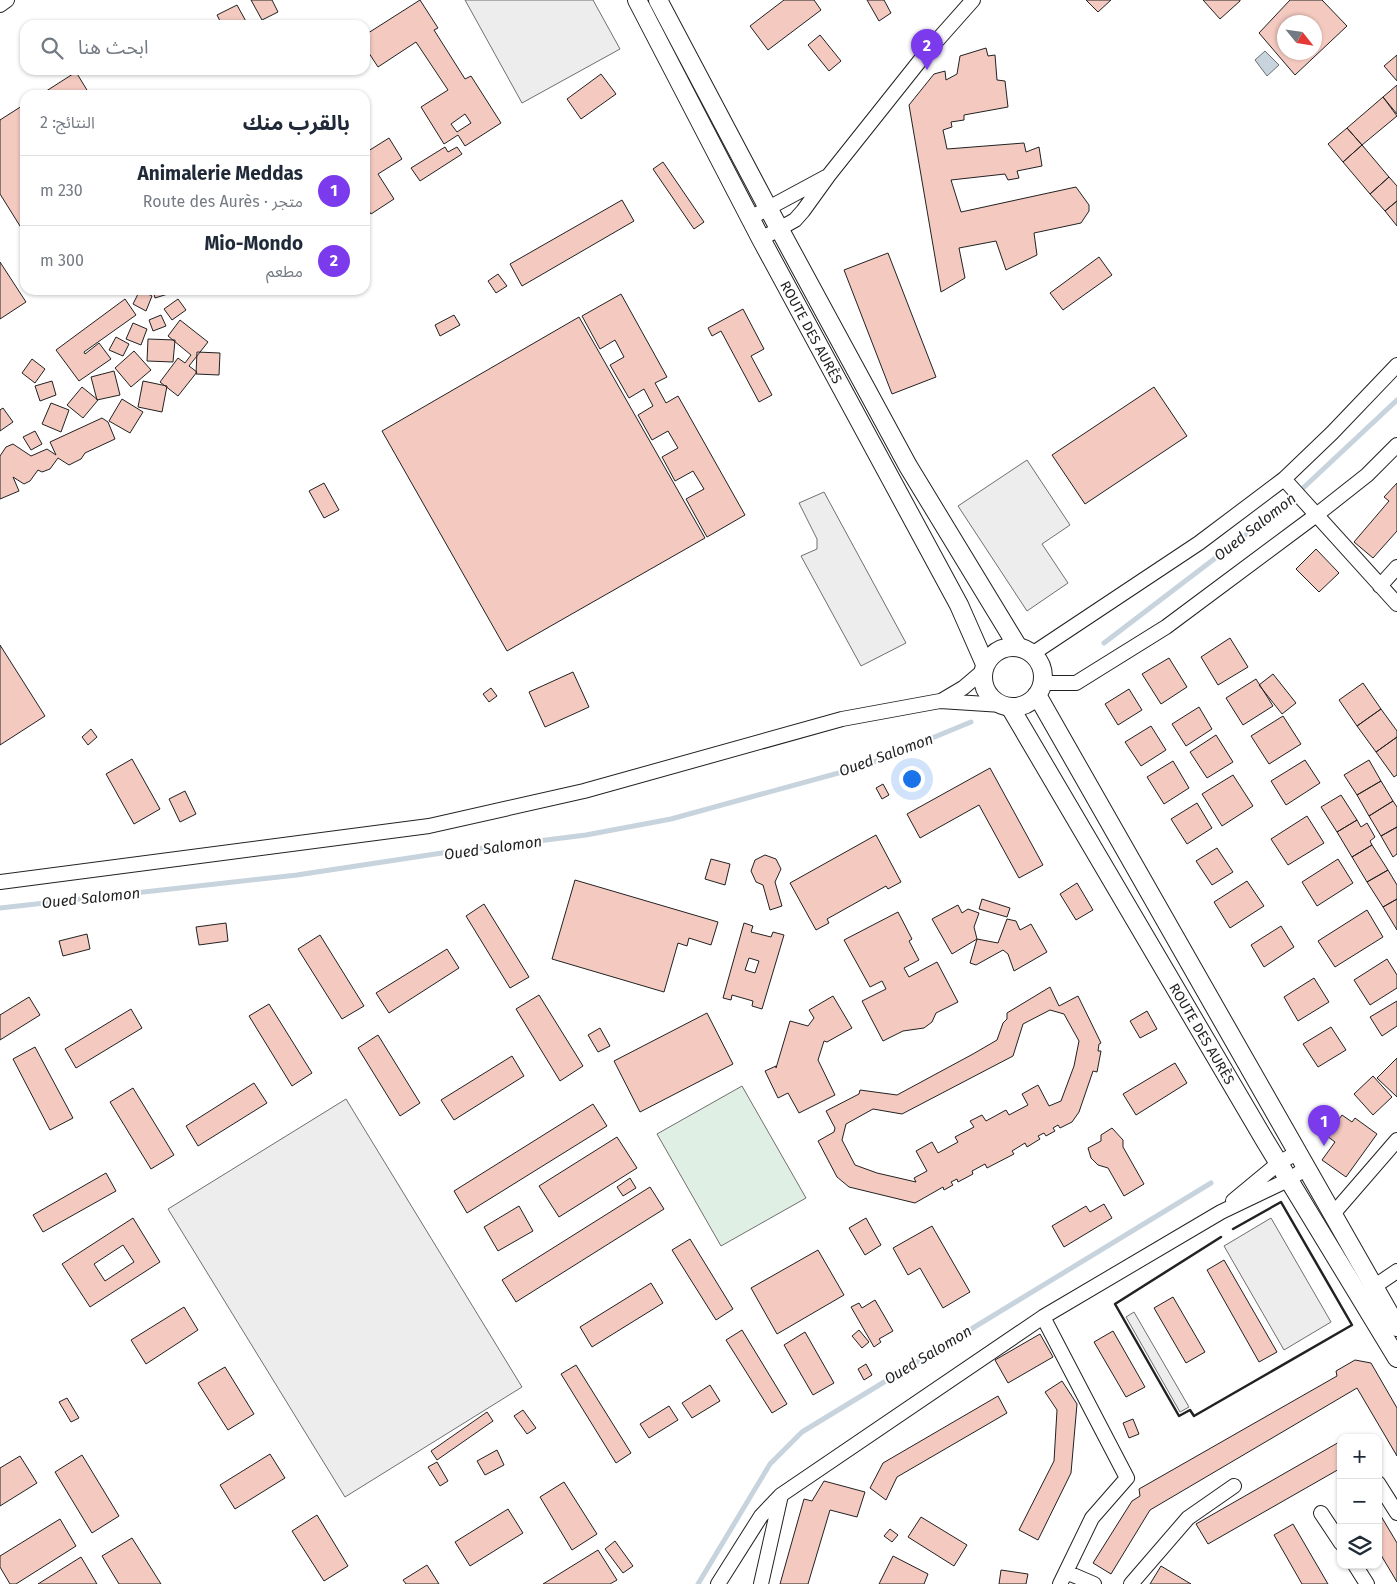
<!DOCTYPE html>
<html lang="ar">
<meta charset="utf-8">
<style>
:root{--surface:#fff;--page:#f6f6f7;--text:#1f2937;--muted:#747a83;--line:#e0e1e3;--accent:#7c3aed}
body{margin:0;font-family:"Fira Sans","Noto Sans Arabic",sans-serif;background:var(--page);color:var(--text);direction:rtl}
.controls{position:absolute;right:15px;bottom:15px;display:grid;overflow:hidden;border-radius:10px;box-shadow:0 1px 4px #0004}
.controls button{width:45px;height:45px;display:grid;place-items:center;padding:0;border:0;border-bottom:1px solid var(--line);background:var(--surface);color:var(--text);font:25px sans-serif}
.compass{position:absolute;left:1277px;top:15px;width:45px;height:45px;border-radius:50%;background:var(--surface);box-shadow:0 1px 4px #0004;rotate:120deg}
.you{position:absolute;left:911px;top:778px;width:18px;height:18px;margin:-12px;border:4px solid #fff;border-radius:50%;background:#1a73e8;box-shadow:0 0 0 8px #1a73e833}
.badge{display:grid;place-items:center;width:32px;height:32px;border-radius:50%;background:var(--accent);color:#fff;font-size:16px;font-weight:700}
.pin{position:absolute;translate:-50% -41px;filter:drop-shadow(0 1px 2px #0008)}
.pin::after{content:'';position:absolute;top:26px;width:18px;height:15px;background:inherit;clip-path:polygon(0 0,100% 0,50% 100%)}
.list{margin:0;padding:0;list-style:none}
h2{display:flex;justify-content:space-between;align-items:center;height:65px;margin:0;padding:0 20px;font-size:21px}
h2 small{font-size:16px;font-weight:400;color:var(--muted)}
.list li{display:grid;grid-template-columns:32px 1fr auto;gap:15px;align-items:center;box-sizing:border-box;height:70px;padding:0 20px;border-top:1px solid var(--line)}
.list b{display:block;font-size:19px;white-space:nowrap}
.list p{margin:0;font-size:16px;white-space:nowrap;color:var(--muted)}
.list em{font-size:16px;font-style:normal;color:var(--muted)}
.icon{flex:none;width:28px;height:28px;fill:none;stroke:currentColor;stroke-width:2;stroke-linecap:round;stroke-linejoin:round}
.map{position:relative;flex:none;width:1397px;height:1584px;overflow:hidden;direction:ltr}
.search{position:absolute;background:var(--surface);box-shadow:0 1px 4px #0004;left:20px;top:20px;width:350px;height:55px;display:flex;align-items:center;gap:12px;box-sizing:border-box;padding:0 18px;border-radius:15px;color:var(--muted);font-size:19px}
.panel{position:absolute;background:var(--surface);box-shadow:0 1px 4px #0004;left:20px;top:90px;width:350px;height:205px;border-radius:15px;direction:rtl}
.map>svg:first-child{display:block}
.green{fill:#e0efe3;stroke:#6f6f6f}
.parking{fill:#ededed;stroke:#6f6f6f}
.water{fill:#c7d3dd;stroke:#6f6f6f}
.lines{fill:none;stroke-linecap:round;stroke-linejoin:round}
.stream{stroke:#c7d3dd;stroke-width:5}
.building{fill:#f3c9c0;stroke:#222;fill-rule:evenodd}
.minor-casing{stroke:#222;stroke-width:16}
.tertiary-casing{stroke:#222;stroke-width:20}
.minor{stroke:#fff;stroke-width:14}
.tertiary{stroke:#fff;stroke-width:18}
.wall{stroke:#222;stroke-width:2.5}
.labels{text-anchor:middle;stroke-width:4;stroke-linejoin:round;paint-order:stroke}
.street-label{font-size:14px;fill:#222;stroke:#fff}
.water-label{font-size:15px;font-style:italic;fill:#222;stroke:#fff}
</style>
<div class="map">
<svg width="1397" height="1584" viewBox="0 0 1397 1584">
<rect width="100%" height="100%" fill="#fff"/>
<path class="green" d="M742,1086L806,1198L721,1246L657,1134Z"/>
<path class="parking" d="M465,0H593L620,49L522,103Z
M1027,460L1070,525L1042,544L1068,583L1027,611L958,506Z
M824,492L906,643L861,666L801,556L817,549V539L799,503Z
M346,1099L522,1387L345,1497L168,1209Z
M1271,1218L1331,1322L1284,1350L1224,1246Z
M1134,1312L1189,1407L1180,1412L1126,1317Z"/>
<path class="water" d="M1265,51L1279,65L1267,76L1255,60Z"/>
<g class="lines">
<path class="stream" d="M1104,643L1285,505L1397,400
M0,908L297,875L442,853L586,835L671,819L864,766L971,722
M698,1584L770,1464L802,1432L1211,1183"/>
</g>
<path class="building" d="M251,0H272L278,12L262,20Z
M420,0L438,28L434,30L465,79L471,76L501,123L465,146L458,135L444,144L421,107L448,90L416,42L378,67L365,47V35ZM465,114L471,123L457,132L451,124Z
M784,0H814L821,10L768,50L750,26Z
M867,0H884L891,13L879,21Z
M1086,0H1111L1098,12Z
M1203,0H1240V1L1220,19Z
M1290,0H1322L1347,26L1295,75L1259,33ZM1284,22H1314V52H1284Z
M237,5L248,25H222L217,15Z
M820,35L841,61L829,71L808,45Z
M986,48L988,56L995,55L997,80L1005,81L1008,107L964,115V120L951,122L952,127L943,130L947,149L1024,143L1026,152L1039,147L1042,166L1017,171L1019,178L1008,180L1005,174L951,180L961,212L1076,187L1089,205V211L1081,223L1034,233L1037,255L1006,270L996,241L959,248L965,278L941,292L909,105L934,74L945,71L946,80L957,74L960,56Z
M1397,55V81L1384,66Z
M76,72L90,95H40Z
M601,74L616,94L581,119L567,99Z
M1397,85V114L1383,97Z
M1383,97L1397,116L1362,145L1347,128Z
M25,104V234L0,194V120Z
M1347,128L1362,145L1343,162L1328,144Z
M389,138L402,159L378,174L394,199L371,214L365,205V153Z
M1362,145L1389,177L1370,194L1343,162Z
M445,147L448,152L457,147L462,154L420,181L411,168Z
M663,162L704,222L694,229L653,169Z
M1389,177L1397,186V201L1385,211L1370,194Z
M622,200L634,221L522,286L510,264Z
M1397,201V226L1385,211Z
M888,253L936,377L892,394L844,270Z
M1099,257L1112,275L1063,310L1050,293Z
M0,262L26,302L0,319Z
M498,274L507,286L496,293L488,281Z
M140,290L152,296L146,311L133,304Z
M153,290H170L171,293L155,298Z
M621,294L667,377L655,383L666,403L678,396L745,515L707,537L686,499L704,489L693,471L675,481L662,457L678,448L668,431L652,440L638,415L653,406L644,389L629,398L610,365L624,357L615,340L600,349L582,316Z
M125,299L136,315L84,352L85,354L99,343L111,359L79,381L56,350Z
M178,299L186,310L172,320L164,309Z
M743,309L764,349L751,356L772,395L759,402L721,331L712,336L708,328Z
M161,315L166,326L153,331L149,320Z
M454,315L460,325L440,336L435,325Z
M579,317L705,538L507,651L382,431Z
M180,320L208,342L189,366L197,372L178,396L160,382L178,358L185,363L191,355L168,336Z
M133,323L147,329L141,345L126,339Z
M116,337L129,344L123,356L109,350Z
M148,339L175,340L173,362L147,361Z
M134,351L151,370L131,387L115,368Z
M197,352L220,353L219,375L196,374Z
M32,359L45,369L35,383L22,373Z
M114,371L120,395L97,400L91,377Z
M52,381L56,395L40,401L35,386Z
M143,381L167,386L162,412L138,407Z
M82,387L98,400L83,418L67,405Z
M1154,387L1187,436L1085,504L1052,455Z
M122,399L143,412L130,433L109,421Z
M51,403L69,410L61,432L42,424Z
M3,408L13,422L0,431V410Z
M102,418L108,422L115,439L85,453L81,459L69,465L58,458L50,469L42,472L38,470L30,481L24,484L13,477L19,491L0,499V456L6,447L13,444L31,456L47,449L56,455L50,442Z
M35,431L42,444L31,450L23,437Z
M324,483L339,510L324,518L309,491Z
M1397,483V531L1373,558L1354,542L1389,501L1384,497Z
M1316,549L1339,573L1319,592L1296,569Z
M1230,638L1248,667L1218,685L1201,657Z
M0,645L45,716L0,745Z
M1169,658L1187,687L1161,704L1142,674Z
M573,672L589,707L545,727L529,692Z
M1273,674L1296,703L1282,714L1259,685Z
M1256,679L1273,706L1243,725L1226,698Z
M1363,683L1381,709L1357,726L1339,700Z
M491,688L497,696L489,702L483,694Z
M1129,689L1142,710L1118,725L1105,704Z
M1199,707L1212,729L1186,746L1172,724Z
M1381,709L1397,731V737L1376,752L1357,726Z
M1283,716L1301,744L1269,764L1251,736Z
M1151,726L1166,750L1141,766L1125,742Z
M91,729L97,737L88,745L82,737Z
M1216,735L1233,762L1207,778L1190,752Z
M1397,737V775L1394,777L1376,752Z
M132,759L160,809L134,824L106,774Z
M1305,760L1320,783L1286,805L1271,781Z
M1369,760L1381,781L1357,795L1344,775Z
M1173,761L1189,788L1164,804L1147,777Z
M990,768L1043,865L1019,878L979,805L920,838L907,814Z
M1233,775L1253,806L1222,826L1202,794Z
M1381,781L1393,801L1369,816L1357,795Z
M883,784L889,795L882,799L876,788Z
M185,791L196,814L180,822L169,799Z
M1341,795L1357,820L1337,832L1321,807Z
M1393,801L1397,807V827L1381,836L1369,816Z
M1197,803L1212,828L1187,844L1171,819Z
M1307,816L1324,843L1288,865L1271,839Z
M1357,820L1361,827L1367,823L1375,837L1370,841L1372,845L1352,857L1337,832Z
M1397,827V854L1393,857L1381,836Z
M876,835L901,882L888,889L886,886L827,919L829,923L816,930L790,883Z
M1372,845L1388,870L1367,882L1352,857Z
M1217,848L1233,872L1212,885L1196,861Z
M765,855L776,859L781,869L775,882L782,906L770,910L763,885L756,882L751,871L755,860Z
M711,859L730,864L725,885L705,879Z
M1338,859L1353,883L1317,906L1302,882Z
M1388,870L1397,885V899L1383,907L1367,882Z
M575,880L718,922L711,945L689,938L687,946L678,943L664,992L552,959Z
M1247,881L1264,906L1230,928L1214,902Z
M1077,883L1093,910L1076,920L1060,894Z
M982,899L1010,908L1007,917L979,909Z
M1397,899V930L1383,907Z
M484,904L529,977L510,988L466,916Z
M958,905L962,913L968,909L979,913L974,927L977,939L952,954L932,919Z
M1367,910L1383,937L1335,967L1318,941Z
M898,912L912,939L909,941L919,960L904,968L909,977L937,962L958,1002L936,1013L932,1022L924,1028L903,1031L883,1041L862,1001L886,989L882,981L870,987L844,940Z
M1007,919L1016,921L1020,930L1031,924L1047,952L1014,971L1008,954L1003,950L976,965L970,963L977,939L998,943Z
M226,923L228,941L199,945L196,927Z
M744,923L753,926L751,932L771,937L773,932L784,935L762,1009L752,1006L753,1001L732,995L731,1000L723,998ZM749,958L759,961L755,973L745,970Z
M1281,926L1294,947L1264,967L1251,945Z
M87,934L90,949L63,956L59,941Z
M320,935L364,1006L342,1019L298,949Z
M447,949L459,968L389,1013L376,993Z
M1387,959L1397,975V988L1370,1005L1354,980Z
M1314,978L1329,1002L1298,1021L1284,997Z
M1050,987L1059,1006L1078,996L1101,1043L1099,1044L1098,1051H1101L1097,1072L1093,1071L1079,1112L1072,1122L1060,1128L1058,1125L1053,1128L1055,1131L1046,1136L1044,1133L1038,1136L1040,1139L1027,1147L1025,1143L1012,1151L1014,1154L987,1168L985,1164L972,1171L973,1174L958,1182L957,1179L951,1182L953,1185L944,1190L943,1187L915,1203L849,1187L837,1177L818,1141L834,1132L835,1128L826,1111L859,1094L860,1090L897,1095L973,1054L997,1040L1003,1023L1007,1019V1013ZM1050,1010L1064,1014L1079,1041L1074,1066L1061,1101L1049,1106L1038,1085L1022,1094L1028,1105L1009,1115L1006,1110L986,1121L982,1115L970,1121L974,1127L955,1137L958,1142L938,1153L932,1142L916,1151L927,1171L914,1178L916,1182L877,1173L855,1165L842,1140L846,1124L873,1109L902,1114L1013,1056L1023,1024Z
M539,995L583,1066L560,1081L516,1009Z
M833,996L852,1028L827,1042L824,1041L818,1060L835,1095L799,1113L788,1093L778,1098L765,1071L776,1066V1068L790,1021L808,1026L814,1018L809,1010Z
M29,997L40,1015L0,1040V1015Z
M1397,1001V1026L1382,1036L1370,1017Z
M269,1004L312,1073L292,1086L249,1016Z
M131,1009L142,1028L76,1068L65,1049Z
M1147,1011L1157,1029L1140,1038L1130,1021Z
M707,1013L733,1064L640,1112L614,1061Z
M1331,1027L1346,1050L1318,1067L1303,1044Z
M600,1028L610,1046L598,1052L588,1035Z
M378,1035L420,1103L400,1116L358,1048Z
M35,1047L73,1118L50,1130L13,1059Z
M512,1056L524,1076L454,1120L441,1100Z
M1397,1058V1097L1377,1078Z
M1175,1063L1187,1083L1136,1115L1123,1094Z
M1373,1076L1392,1097L1373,1115L1354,1094Z
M254,1083L267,1103L198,1146L186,1126Z
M133,1088L174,1155L151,1169L110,1102Z
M593,1104L607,1126L467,1213L454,1191Z
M1342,1115L1352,1122L1355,1118L1377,1134L1346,1177L1322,1160L1335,1142L1327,1136Z
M1112,1128L1123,1140V1147L1144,1184L1124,1196L1108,1168L1098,1165L1091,1158L1088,1148L1101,1141V1135Z
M617,1137L637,1168L559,1217L539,1186Z
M106,1173L116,1191L43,1232L33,1215Z
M630,1178L636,1188L623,1196L617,1187Z
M650,1187L664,1209L516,1302L502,1280Z
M1104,1204L1112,1218L1064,1247L1052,1226L1086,1206L1090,1212Z
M519,1206L533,1231L498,1251L484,1227Z
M133,1218L160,1262L90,1307L62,1264ZM123,1245L134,1262L105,1281L94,1264Z
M866,1218L881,1245L865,1255L849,1228Z
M932,1226L970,1292L943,1308L920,1268L908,1275L893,1248Z
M690,1239L733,1309L716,1320L672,1250Z
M818,1250L844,1295L777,1334L751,1288Z
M1224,1260L1277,1352L1259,1362L1207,1270Z
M651,1283L663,1303L592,1347L580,1327Z
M1173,1297L1205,1352L1186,1363L1154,1308Z
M875,1300L893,1331L879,1339L881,1342L874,1347L851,1307L859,1303L862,1308Z
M184,1307L198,1330L146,1364L131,1340Z
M742,1330L787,1404L772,1413L726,1340Z
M859,1330L869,1342L862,1348L852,1336Z
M1113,1331L1145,1387L1126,1397L1094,1342Z
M805,1332L834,1383L813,1395L784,1345Z
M1040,1334L1053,1357L1008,1383L995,1360Z
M1355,1360L1371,1363L1397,1408V1456L1357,1388L1150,1510L1111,1574L1093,1563L1132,1501L1140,1496L1139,1489L1337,1376L1336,1371Z
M866,1364L872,1375L864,1380L858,1369Z
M576,1365L631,1453L616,1463L561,1374Z
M225,1367L254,1414L228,1430L198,1383Z
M1062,1381L1077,1404L1071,1473L1038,1540L1019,1530L1054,1461L1057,1410L1045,1392Z
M710,1385L720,1401L692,1418L682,1403Z
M998,1396L1007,1413L897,1477L886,1500L870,1488L883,1463Z
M67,1398L79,1418L71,1422L59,1402Z
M669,1406L678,1420L649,1438L640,1424Z
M523,1410L536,1428L527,1434L514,1416Z
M487,1412L493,1421L437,1460L431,1451Z
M1133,1419L1139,1434L1129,1438L1123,1423Z
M1341,1441V1468L1208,1544L1196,1524Z
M497,1450L504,1465L485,1475L477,1461Z
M270,1454L285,1478L235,1509L220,1485Z
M82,1455L119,1516L92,1533L55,1472Z
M20,1456L37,1483L0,1506V1468Z
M437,1462L448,1481L440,1486L428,1467Z
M824,1481L865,1492L857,1517L830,1510L808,1584H780L804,1499L812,1501Z
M564,1482L597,1534L572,1550L540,1497Z
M508,1509L523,1533L470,1566L455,1542Z
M1378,1511L1397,1543V1582L1378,1550Z
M317,1515L348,1566L324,1581L292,1531Z
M921,1517L967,1545L954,1566L908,1537Z
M60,1519L76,1546L16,1584H10L0,1567V1556Z
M1293,1524L1328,1584H1302L1274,1535Z
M890,1529L898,1535L892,1542L884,1536Z
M132,1538L161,1584H119L102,1556Z
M615,1541L633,1566L623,1573L605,1549Z
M598,1550L617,1580L610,1584H543Z
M893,1556L928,1574L924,1584H879Z
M81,1557L97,1584H38Z
M427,1565L439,1584H406L403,1580Z
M1161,1566L1191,1584H1150Z
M1001,1570L1028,1574L1026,1584H999Z"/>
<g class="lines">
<defs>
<path id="minor" d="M0,5L7,0
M750,218L826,177
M761,239L795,220L803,211L829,175L926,53L973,0
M1284,479L1397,604
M1380,586L1397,567
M1032,654L1199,543L1284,479L1332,433L1397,365
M1042,683H1076L1166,627L1315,516L1367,475L1397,445
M941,701L963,688L983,671
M0,882L429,826L584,791L842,719L940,701L1002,705
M1233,1201L1280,1162L1297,1153
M1333,1214L1397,1140
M1375,1286L1397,1271
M1043,1317L1127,1478L1092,1518L1060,1584
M1378,1483L1397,1513
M1321,1513L1341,1543
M1355,1565L1367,1584
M1066,1572L1094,1584
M718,1584L761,1516L781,1495L1043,1317L1221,1212L1290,1179L1306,1168
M761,1584L781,1495
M1131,1584L1188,1518L1234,1486"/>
<g id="tertiary">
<path id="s1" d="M637,0L761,239L959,605L985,664"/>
<path d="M658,0L768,208L908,466L1018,647"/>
<circle cx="1013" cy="677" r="30"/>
<path d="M1037,695L1397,1327"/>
<path id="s2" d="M1010,707L1264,1139L1397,1358"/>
</g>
</defs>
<use href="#minor" class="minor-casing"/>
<use href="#tertiary" class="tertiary-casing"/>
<use href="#minor" class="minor"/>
<use href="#tertiary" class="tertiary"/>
<path class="wall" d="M1221,1237L1115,1304L1179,1416L1190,1410L1194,1416L1352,1325L1281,1202L1233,1229"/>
</g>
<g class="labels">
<g class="street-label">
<text dy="5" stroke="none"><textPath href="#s1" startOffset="375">ROUTE DES AURÈS</textPath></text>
<text dy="5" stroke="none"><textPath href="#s2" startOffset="379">ROUTE DES AURÈS</textPath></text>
</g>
<g class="water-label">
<text transform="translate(1255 527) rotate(-38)" y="5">Oued Salomon</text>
<text transform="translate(886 755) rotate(-20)" y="5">Oued Salomon</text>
<text transform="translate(493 848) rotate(-8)" y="5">Oued Salomon</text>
<text transform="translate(91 898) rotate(-6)" y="5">Oued Salomon</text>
<text transform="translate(928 1355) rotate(-31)" y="5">Oued Salomon</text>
</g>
</g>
</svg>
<div class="controls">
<button>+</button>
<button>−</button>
<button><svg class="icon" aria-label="layers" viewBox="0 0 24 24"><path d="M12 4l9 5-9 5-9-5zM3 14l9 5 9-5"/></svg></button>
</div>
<svg class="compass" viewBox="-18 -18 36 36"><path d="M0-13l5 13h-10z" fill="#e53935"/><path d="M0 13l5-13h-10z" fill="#747a83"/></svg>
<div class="you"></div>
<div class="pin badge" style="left:1324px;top:1146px">1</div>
<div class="pin badge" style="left:927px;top:70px">2</div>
<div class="search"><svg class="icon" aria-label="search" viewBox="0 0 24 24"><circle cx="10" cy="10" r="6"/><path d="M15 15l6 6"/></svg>ابحث هنا</div>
<section class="panel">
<h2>بالقرب منك<small>النتائج: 2</small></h2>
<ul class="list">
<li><span class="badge">1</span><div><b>Animalerie Meddas</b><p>متجر · Route des Aurès</p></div><em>230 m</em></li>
<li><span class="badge">2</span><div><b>Mio-Mondo</b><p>مطعم</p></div><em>300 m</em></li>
</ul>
</section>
</div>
